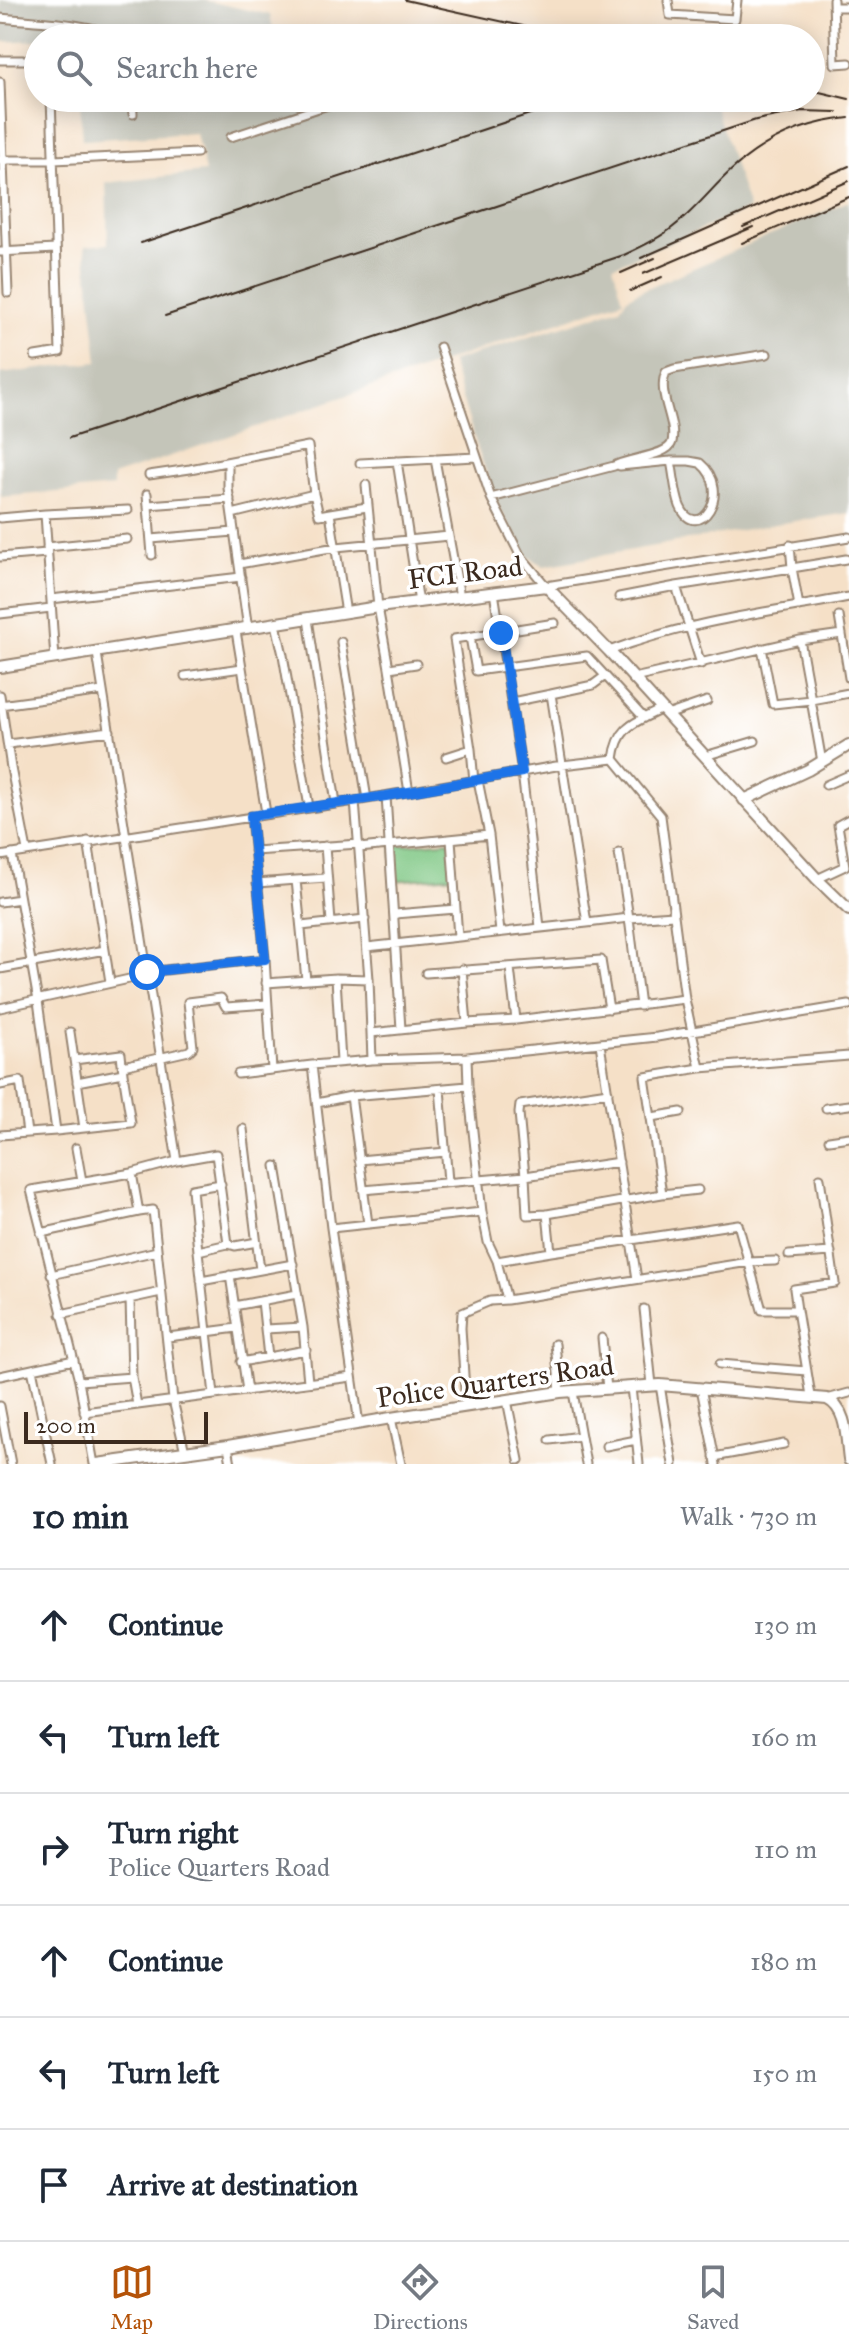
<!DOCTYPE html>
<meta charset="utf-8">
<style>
:root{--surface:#fff;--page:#f6f6f7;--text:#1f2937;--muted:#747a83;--line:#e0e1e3;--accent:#b45309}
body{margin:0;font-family:"IM FELL Great Primer",serif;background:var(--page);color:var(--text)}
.scale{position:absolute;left:24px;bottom:20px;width:184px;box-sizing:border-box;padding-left:8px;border:4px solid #3b2a1e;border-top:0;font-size:22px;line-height:28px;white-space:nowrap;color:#3b2a1e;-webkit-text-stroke:6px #fff;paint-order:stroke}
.stop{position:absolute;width:24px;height:24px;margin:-18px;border:6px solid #1a73e8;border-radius:50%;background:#fff}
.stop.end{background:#1a73e8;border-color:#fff;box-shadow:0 2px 8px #0008}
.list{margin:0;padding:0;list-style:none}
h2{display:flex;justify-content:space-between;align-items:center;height:104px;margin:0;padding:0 32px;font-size:34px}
h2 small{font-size:26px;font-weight:400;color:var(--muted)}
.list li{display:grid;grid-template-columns:52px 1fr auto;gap:24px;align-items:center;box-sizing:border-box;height:112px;padding:0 32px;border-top:2px solid var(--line)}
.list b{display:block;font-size:30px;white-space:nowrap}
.list p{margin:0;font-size:26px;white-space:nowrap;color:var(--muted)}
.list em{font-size:26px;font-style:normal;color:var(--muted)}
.icon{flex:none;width:44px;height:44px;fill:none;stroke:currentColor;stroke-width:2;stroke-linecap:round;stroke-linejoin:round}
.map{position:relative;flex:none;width:849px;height:1464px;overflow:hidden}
.search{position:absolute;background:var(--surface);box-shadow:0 4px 20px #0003;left:24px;right:24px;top:24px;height:88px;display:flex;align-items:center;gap:20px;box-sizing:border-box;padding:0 28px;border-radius:44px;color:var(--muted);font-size:30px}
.sheet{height:776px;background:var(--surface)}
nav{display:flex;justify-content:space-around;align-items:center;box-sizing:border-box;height:112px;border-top:2px solid var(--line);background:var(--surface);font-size:22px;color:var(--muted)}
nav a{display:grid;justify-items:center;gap:4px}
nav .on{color:var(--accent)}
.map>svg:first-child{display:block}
.industrial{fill:#c4c5b9}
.green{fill:#7fc784;stroke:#5d7851;stroke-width:2}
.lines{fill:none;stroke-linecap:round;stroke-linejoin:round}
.street-casing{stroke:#988572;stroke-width:11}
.secondary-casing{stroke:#988572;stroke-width:14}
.street{stroke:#fff;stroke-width:7}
.secondary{stroke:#fff;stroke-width:10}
.rail{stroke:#3b2a1e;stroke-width:2}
.route{stroke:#1a73e8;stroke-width:10}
.labels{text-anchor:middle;stroke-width:7;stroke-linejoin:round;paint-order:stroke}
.street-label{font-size:28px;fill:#3b2a1e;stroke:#fff}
</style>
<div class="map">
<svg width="849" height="1464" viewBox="0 0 849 1464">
<rect width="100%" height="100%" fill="#fff"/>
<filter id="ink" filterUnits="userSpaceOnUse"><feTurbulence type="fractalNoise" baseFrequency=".0125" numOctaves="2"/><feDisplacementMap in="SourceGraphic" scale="16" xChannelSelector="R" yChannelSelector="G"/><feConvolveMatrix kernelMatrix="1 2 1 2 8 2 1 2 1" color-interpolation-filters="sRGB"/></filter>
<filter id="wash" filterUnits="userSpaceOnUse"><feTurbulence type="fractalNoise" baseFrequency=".006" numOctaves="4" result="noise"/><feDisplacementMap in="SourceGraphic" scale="32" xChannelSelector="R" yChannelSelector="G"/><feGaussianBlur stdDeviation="1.8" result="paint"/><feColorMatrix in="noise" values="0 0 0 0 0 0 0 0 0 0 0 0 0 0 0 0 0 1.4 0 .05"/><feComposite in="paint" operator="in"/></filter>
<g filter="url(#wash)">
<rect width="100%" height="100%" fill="#f5e0c7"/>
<path class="industrial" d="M0,0H203L270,15L275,38H38V40L0,42Z
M80,98H709L708,101H713L749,209L613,266L623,300L113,476V487L1,497L0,374L98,362L85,246L108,244L106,183L205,172L196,133L82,140Z
M849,201V513L775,524L544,566L527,556L500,509L478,450L451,362L620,308L626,299L636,293Z"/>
<path class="green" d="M450,841L452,876L394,881L392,846Z"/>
</g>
<g filter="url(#ink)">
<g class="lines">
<defs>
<path id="street" d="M668,0L670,15L735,19L737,0
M833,0L835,64L849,63
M833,7H849
M0,18C38,22 88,22 123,38
M0,60H38
M0,82L8,293
M132,98L133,114
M231,137L349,98
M0,160H54L197,153
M0,252L55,249
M440,347L491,498L520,555L546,586L849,537
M35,356L60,352L51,98
M435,459L460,597
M397,461L419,603
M228,462V488L248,629
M360,463L476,457
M620,466L671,461H689L700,463C735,492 697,545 680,506C675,493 674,475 671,461
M149,475L190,469L308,446L314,494L232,514
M366,485L378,607L389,668L416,664
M147,494L152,555
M314,494L319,515L330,513
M491,498L614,466C627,458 669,456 672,442C677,422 656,393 666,372L674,369L767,354
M148,505L230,499
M45,514L128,510
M0,518L45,514L55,659
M151,539L234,532
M790,545L792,568L846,559
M47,547L127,539
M0,557L47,553
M239,564L336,547L449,536
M676,586L792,568L799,606
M494,592L522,772L540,927
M619,597L676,586L701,664
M51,599L241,577
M346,613L330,513L367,507
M0,614L51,608
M839,616L849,678
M308,619L336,803
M276,624L283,655L309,807
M236,631L266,813
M470,637L476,671L587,656L644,718
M341,642L367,799
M762,648L773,704L811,700L800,640
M609,651C686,622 768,612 849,597
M97,653L177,1161L132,1173L139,1212L153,1210L173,1400L185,1452
M389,668L409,792
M185,676L242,668
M634,678L800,640L842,634
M551,694L593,685L605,676
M0,695L11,768L27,851
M0,705L103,691
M667,715L707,701
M8,744L110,731
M471,749L474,781
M705,756L755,741
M446,757L471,749L454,639L555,623
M614,759C618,726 634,723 662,709
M822,762L811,700L849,693
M478,780L489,835L500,932
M826,785L849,775
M386,796L401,1029
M355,801L562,765L614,759L661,816L685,999L516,1020L467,1023L371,1033
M451,839L458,937
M88,841L110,982
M325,846L331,922
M359,848L489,835
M254,851L359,844
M619,853L629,918L674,915
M12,854L38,1001L56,1131
M0,856L355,801L369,979L372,1060L467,1057L468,1086L482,1212L331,1228
M817,879L845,866L838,825L849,819
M296,880L327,878
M257,883L296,880L306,980
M0,902L20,899
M395,914L456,909
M587,923L629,918L640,1006
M301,926L365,919
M367,947L587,923L551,694L512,702
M265,959L272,1070
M510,968L516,1020
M0,969L105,950
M462,969L467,1023
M147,972L265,959L251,816
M426,973L601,960L609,1009
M336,978L369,979
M266,983L336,978L341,1062
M685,999L700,1068L849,1056
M0,1008L147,975
M70,1032L84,1128
M600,1044L637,1279
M467,1057L657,1037L849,1005
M74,1060L121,1054L123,1073L77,1082
M123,1066L189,1051L193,1047L188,1002L221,998L226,1007L267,1004
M238,1074L312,1065
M0,1085L20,1081L27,1133
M440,1089L448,1181
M608,1092L520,1105L519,1113L525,1176L619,1162
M317,1103L351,1096
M826,1108L849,1105
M652,1117L681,1112
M243,1129L260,1270
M0,1135L56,1131L131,1123L123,1073
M829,1140L849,1137
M76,1148L82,1181
M359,1160L446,1152
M177,1161L216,1154L228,1244L198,1251L214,1395
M276,1166L303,1327L308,1382
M363,1190L525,1176L527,1215L547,1214L551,1252L738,1224L762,1310H797L811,1396
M662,1194L698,1190
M482,1212L488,1242L497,1261L507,1300L749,1262L775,1261
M547,1214L662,1194L645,1077L700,1068
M368,1224L351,1096L468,1086
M41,1233L139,1212
M228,1244L235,1246L257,1242
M198,1251L192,1189L221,1184
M789,1255L831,1252
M497,1261L551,1252
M51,1275L157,1251
M230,1275L247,1391
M201,1281L293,1264
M130,1299L132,1377L137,1405
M262,1301L268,1357
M234,1306L297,1294
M644,1309L652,1385
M797,1310L794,1289L835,1283L820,1178
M61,1314L161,1292
M265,1329L303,1327
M168,1337L237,1328
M602,1338L607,1389
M555,1344L560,1392
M241,1362L306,1350
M720,1364L807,1371
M32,1369L52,1464
M0,1376L74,1360
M79,1381L132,1377
M660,1385L673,1464
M631,1387L639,1464
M701,1388L716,1464
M573,1392L586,1464
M827,1399L849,1393
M507,1400L519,1460
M0,1406L11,1464
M466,1406L461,1328L462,1313L490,1301L507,1300
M84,1412L352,1377
M391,1418L401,1464
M359,1424L331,1228L312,1065L372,1060
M550,1440L581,1436
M228,1446L231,1464
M606,1446L636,1440
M714,1457L784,1444
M94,1464L79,1381L31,1190L132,1173"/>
<path id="secondary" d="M0,667L378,607L546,586L609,651L817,879L849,910
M744,800L808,770L849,745
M97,1464L228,1446L391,1418L560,1392L660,1385L827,1399C848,1409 846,1440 849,1460"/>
</defs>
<use href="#street" class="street-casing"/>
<use href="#secondary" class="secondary-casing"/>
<use href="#street" class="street"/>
<use href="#secondary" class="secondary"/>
<path class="rail" d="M405,0L577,38
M811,90L849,99
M720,98L793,106
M743,227L849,181
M141,243L551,107L586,98
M742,243L849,197
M641,258L849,166
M621,273L655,258
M643,274L753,227
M630,291L662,277
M165,316L756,120L802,111L837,112
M69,438L624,255C643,246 662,237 678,223C699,206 715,184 736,166C768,138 807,122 849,118"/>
</g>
</g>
<g class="lines" filter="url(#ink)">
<path class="route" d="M147,972L265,959L251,816L386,796L522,772L501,633"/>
</g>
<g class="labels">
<g class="street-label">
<text transform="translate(465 572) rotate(-7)" y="10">FCI Road</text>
<text transform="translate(495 1381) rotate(-8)" y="10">Police Quarters Road</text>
</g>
</g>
</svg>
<div class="scale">200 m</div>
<div class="stop" style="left:147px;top:972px"></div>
<div class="stop end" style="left:501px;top:633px"></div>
<div class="search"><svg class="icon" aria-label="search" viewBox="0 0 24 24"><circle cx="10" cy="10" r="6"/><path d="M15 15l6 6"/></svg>Search here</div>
</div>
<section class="sheet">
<h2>10 min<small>Walk · 730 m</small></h2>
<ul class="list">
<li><svg class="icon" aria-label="ahead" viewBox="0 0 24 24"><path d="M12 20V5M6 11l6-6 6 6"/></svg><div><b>Continue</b></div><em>130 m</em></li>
<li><svg class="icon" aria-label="left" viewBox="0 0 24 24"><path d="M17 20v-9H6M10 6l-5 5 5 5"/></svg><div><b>Turn left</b></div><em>160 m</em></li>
<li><svg class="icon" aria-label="right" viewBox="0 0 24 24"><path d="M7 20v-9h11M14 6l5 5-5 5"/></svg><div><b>Turn right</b><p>Police Quarters Road</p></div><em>110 m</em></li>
<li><svg class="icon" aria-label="ahead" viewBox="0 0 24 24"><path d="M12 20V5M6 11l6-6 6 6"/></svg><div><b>Continue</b></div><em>180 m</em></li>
<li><svg class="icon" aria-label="left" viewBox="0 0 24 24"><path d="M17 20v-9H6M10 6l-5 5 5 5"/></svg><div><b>Turn left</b></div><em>150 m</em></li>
<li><svg class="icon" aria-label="arrive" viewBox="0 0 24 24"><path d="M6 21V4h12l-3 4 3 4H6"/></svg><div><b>Arrive at destination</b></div></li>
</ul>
</section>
<nav>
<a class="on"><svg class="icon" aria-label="map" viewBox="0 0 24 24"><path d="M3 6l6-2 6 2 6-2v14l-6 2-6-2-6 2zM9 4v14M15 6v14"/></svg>Map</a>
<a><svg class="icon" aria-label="directions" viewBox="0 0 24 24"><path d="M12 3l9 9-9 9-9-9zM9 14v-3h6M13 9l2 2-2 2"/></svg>Directions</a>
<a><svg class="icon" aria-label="saved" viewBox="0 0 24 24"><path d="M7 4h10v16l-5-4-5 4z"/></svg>Saved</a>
</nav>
